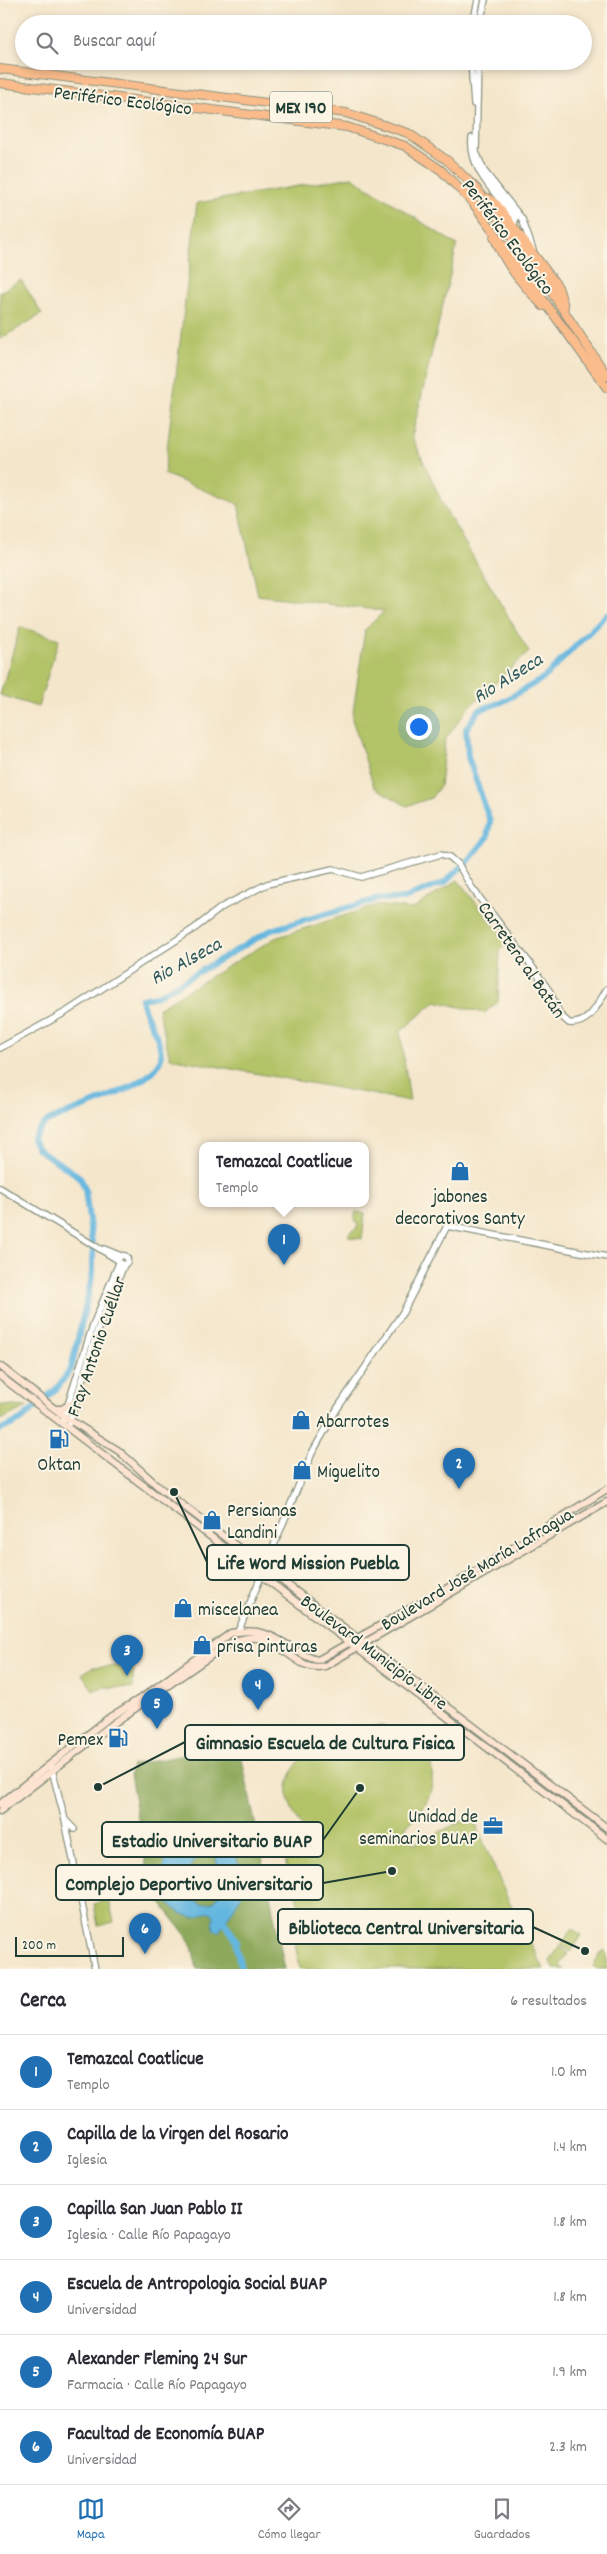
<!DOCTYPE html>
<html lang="es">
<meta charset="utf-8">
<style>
:root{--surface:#fff;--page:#f7f7f7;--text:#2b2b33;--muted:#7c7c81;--line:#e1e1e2;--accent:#1f6fb2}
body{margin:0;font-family:Dekko,sans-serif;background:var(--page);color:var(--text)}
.scale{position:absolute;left:15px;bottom:12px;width:109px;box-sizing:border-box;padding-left:5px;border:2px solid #1f3d34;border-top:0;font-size:14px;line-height:18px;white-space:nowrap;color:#1f3d34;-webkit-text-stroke:4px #fcf5e5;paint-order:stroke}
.you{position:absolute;left:418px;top:726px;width:18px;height:18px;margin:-12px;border:4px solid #fff;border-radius:50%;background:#1a73e8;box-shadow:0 0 0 8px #1a73e833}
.badge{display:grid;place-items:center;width:32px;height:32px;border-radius:50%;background:var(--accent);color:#fff;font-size:16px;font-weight:700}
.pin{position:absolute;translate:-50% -41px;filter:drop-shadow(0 1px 2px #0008)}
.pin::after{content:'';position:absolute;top:26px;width:18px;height:15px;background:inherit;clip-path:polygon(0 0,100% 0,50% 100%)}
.popup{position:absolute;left:199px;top:1142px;width:170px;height:65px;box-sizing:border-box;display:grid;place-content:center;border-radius:10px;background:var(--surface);filter:drop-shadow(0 1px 4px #0005);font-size:16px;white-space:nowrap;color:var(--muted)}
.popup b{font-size:19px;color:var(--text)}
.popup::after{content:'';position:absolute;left:50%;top:100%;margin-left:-10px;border:10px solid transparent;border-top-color:var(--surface)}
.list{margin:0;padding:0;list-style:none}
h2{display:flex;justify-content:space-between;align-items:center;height:65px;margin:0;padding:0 20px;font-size:21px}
h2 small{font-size:16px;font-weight:400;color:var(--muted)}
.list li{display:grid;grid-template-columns:32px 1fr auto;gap:15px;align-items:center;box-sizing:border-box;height:75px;padding:0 20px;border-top:1px solid var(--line)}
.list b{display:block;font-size:19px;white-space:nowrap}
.list p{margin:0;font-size:16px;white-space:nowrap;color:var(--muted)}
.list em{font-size:16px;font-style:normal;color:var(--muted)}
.icon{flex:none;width:28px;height:28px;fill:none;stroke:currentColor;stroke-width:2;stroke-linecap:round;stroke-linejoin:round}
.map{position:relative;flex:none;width:607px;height:1969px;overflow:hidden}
.search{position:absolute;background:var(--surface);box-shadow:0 2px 8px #0003;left:15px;right:15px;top:15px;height:55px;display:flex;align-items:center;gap:12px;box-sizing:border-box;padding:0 18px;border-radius:28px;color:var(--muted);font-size:19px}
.sheet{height:515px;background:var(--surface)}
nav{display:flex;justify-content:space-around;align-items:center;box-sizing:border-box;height:70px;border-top:1px solid var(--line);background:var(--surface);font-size:14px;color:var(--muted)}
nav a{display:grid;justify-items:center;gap:2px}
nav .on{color:var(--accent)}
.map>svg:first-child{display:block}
.green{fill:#b3c367;stroke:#69804e}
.forest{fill:#8ea95c;stroke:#567348}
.water{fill:#63b6df;stroke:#417a8a;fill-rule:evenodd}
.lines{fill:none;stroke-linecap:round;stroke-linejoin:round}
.river{stroke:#63b6df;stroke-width:6}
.tertiary-casing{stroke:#8a9280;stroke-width:8}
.secondary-casing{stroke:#8a9280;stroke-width:9}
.trunk-casing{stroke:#8a9280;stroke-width:10}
.tertiary{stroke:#fff;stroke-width:5.5}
.secondary{stroke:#fde4d1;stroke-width:6}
.trunk{stroke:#fabc8b;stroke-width:8}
.labels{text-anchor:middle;stroke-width:4;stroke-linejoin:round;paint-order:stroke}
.shield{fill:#fcf5e5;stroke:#617469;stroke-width:1}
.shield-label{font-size:18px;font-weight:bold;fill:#1f3d34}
.street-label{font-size:19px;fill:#1f3d34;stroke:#fcf5e5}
.poi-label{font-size:19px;fill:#1f3d34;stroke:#fcf5e5;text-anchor:start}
.water-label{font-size:20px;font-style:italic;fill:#305b5f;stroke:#fcf5e5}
.leader{fill:none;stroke:#1f3d34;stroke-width:2}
.callout-dot{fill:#1f3d34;stroke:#fcf5e5;stroke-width:2}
.callout{fill:#fcf5e5;stroke:#1f3d34;stroke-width:2}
.callout-label{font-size:20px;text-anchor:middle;font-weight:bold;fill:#1f3d34}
</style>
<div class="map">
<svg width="607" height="1969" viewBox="0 0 607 1969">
<rect width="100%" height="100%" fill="#fcf5e5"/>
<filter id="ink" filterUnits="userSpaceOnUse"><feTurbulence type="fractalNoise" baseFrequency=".02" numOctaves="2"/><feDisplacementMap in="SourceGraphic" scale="10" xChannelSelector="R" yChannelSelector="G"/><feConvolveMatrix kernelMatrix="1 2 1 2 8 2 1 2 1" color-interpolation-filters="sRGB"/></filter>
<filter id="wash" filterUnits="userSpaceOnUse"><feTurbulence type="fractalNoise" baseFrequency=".0096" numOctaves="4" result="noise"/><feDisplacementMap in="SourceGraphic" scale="20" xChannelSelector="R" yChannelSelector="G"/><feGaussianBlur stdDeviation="1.12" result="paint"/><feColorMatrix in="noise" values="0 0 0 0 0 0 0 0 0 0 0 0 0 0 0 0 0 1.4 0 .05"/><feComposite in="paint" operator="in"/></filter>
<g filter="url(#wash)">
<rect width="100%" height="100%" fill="#f4e6cb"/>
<path class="green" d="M352,177L457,245L412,436L445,509L529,652L468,708L445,740L440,786L431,798L407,806L374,787L352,719L365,630L384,611L258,595L238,504L164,474L197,203Z
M21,280L42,314L0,339V292Z
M20,627L59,639L38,707L0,695Z
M458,880L507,942L500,951L498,1002L484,1013L436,1001L400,1032L410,1101L170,1058L158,1008L275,938L377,905L413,909Z
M356,1212L365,1213L362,1239L349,1237V1233L357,1228L358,1224L354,1218Z
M0,1405L27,1407L0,1420Z
M126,1663L134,1666L133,1688L105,1687L93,1690L82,1674L93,1667L122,1666Z
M383,1726C440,1734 448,1795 405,1827L414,1844L465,1820L466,1821L473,1818L507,1897L544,1969H300L290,1920L302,1915L279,1841L303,1829C298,1821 292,1812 289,1802C279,1764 325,1734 356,1727C365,1725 374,1726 383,1726Z
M109,1900L114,1922L98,1926L94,1904Z
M572,1929L582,1935L571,1952L561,1945Z
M560,1946L568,1953L560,1966L564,1969H554L550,1961Z
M603,1950L607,1954V1969H598L593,1966Z"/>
<path class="forest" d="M220,1748L241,1754L285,1969H197L191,1942L157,1898L148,1876L130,1774L132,1765Z"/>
<path class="water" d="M210,1831L229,1843L239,1864L245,1882L242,1895L219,1932L213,1929L214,1917L211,1912C205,1912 199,1918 193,1917C154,1910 152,1857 185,1840L199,1844ZM205,1852L213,1853L216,1857L221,1892L213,1902L201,1904L192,1898L183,1878L198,1856Z"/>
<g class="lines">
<path class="river" d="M0,1430L21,1420L57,1388L71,1369L93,1273V1251L85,1189L80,1177L38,1149L32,1139C36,1133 41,1125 47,1122C72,1109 158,1086 161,1057C162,1036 144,1018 141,999L157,996L271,930L378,899H404L444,883L469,860L487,838L490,821L468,757L466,729L479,710L502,702L544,678L607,614
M225,1923L237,1941L236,1947L241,1969"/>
</g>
</g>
<g filter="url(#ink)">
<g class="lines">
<defs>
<path id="tertiary" d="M462,20H468L474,16
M473,24L478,0
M480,24L485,0
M471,61L474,104
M478,61L476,152L484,171L522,219L533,250
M472,138C469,171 497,194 515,218L514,227
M0,1048L66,1012L195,928L222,907L267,884L333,869L361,877L441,854L450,857L458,864L472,888L531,965L550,992L560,1015L569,1023C590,1025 597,1005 607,989
M0,1188L118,1260
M104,1249L121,1256
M118.5 1260a4.5 4.5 0 1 1 9 0a4.5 4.5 0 1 1-9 0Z
M69,1423L98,1329L124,1265
M62,1424L93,1325L119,1263
M238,1632L312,1453L337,1409L403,1312L447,1226L607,1257
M51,1766L65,1820L95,1969
M65,1820L74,1829"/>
<path id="secondary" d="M0,1366L65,1417L119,1451L160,1488L607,1828
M0,1376L607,1839
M56,1409H62L70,1404
M0,1804L110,1717L146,1695L231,1633C258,1627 274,1636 297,1651C304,1655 310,1659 318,1660L460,1581L607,1489
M0,1811L114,1723L226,1645C278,1618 289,1675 325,1666L607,1502"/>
<path id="trunk" d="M0,69L346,113L408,133L448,161L476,188L538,272L607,376
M0,83L347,127L405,146L441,170L473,203L607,388
M488,198L497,205L558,287L564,306
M494,237C508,269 520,281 543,306"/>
</defs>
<use href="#tertiary" class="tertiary-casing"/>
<use href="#secondary" class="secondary-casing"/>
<use href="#trunk" class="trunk-casing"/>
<use href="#tertiary" class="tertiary"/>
<use href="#secondary" class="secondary"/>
<use href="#trunk" class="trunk"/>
</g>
</g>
<defs>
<symbol id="shop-bare" viewBox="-9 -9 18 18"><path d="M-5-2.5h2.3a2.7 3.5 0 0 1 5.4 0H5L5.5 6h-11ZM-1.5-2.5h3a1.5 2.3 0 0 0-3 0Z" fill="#1f6fb2" stroke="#fcf5e5" stroke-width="2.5" paint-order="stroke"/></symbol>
<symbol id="fuel-bare" viewBox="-9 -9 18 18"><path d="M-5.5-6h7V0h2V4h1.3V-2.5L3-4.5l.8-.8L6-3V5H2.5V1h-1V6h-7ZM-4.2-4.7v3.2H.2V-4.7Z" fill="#1f6fb2" stroke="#fcf5e5" stroke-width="2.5" paint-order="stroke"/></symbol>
<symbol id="office-bare" viewBox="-9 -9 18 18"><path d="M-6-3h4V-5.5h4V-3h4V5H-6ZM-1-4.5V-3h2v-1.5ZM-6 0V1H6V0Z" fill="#1f6fb2" stroke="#fcf5e5" stroke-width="2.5" paint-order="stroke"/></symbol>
</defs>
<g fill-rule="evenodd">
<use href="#shop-bare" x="446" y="1157" width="28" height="28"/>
<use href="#shop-bare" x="287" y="1406" width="28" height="28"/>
<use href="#fuel-bare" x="45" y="1425" width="28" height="28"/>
<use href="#shop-bare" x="288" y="1456" width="28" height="28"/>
<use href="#shop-bare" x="198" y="1506" width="28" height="28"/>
<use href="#shop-bare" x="169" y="1594" width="28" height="28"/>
<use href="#shop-bare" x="188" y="1631" width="28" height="28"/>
<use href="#fuel-bare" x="104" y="1724" width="28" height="28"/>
<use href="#office-bare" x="479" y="1812" width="28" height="28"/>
</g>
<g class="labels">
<rect class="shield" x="270" y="91.5" width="62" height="31" rx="4"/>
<g class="shield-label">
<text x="301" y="113">MEX 190</text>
</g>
<g class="street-label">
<text transform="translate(123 99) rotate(7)" y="7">Periférico Ecológico</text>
<text transform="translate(509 236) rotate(53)" y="7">Periférico Ecológico</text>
<text transform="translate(523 959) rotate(55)" y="7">Carretera al Batán</text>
<text transform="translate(95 1346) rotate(-71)" y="7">Fray Antonio Cuéllar</text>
<text transform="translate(476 1568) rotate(-31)" y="7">Boulevard José María Lafragua</text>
<text transform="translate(375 1651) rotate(37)" y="7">Boulevard Municipio Libre</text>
</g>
<g class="poi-label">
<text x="460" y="1202" text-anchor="middle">jabones<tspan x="460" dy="22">decorativos Santy</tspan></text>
<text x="316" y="1427">Abarrotes</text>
<text x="59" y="1470" text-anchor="middle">Oktan</text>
<text x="317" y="1477">Miguelito</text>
<text x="227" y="1516">Persianas<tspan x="227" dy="22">Landini</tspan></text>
<text x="198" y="1615">miscelanea</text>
<text x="217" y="1652">prisa pinturas</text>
<text x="103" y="1745" text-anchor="end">Pemex</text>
<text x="478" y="1822" text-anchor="end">Unidad de<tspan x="478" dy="22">seminarios BUAP</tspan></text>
</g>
<g class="water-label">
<text transform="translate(507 677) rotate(-32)" y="7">Rio Alseca</text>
<text transform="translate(185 960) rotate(-29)" y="7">Rio Alseca</text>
</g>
</g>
<path class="leader" d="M174 1492L207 1562M98 1787L185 1742M360 1788L323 1840M392 1871L323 1883M585 1951L533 1927"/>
<g class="callout-dot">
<circle cx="174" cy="1492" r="5"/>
<circle cx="98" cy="1787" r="5"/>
<circle cx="360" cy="1788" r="5"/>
<circle cx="392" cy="1871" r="5"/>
<circle cx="585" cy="1951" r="5"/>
</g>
<g class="callout">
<rect x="207" y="1545" width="202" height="35" rx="5"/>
<rect x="185" y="1725" width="279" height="35" rx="5"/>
<rect x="102" y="1822" width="221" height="35" rx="5"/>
<rect x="56" y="1865" width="267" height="35" rx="5"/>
<rect x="278" y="1909" width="255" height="35" rx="5"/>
</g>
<g class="callout-label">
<text x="308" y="1569">Life Word Mission Puebla</text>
<text x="325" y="1749">Gimnasio Escuela de Cultura Fisica</text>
<text x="212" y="1847">Estadio Universitario BUAP</text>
<text x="189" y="1890">Complejo Deportivo Universitario</text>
<text x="406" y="1934">Biblioteca Central Universitaria</text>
</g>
</svg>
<div class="scale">200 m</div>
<div class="you"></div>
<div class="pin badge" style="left:284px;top:1265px">1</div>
<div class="popup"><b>Temazcal Coatlicue</b>Templo</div>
<div class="pin badge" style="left:459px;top:1489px">2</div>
<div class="pin badge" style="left:127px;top:1676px">3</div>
<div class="pin badge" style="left:258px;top:1710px">4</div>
<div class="pin badge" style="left:157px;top:1729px">5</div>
<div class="pin badge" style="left:145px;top:1954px">6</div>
<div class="search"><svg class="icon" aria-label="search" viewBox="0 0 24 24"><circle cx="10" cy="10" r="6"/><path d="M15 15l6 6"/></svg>Buscar aquí</div>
</div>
<section class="sheet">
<h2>Cerca<small>6 resultados</small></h2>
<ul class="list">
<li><span class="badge">1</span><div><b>Temazcal Coatlicue</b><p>Templo</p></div><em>1.0 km</em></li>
<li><span class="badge">2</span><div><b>Capilla de la Virgen del Rosario</b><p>Iglesia</p></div><em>1.4 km</em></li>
<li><span class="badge">3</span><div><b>Capilla San Juan Pablo II</b><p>Iglesia · Calle Río Papagayo</p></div><em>1.8 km</em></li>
<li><span class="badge">4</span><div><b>Escuela de Antropologia Social BUAP</b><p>Universidad</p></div><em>1.8 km</em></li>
<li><span class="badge">5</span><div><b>Alexander Fleming 24 Sur</b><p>Farmacia · Calle Río Papagayo</p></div><em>1.9 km</em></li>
<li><span class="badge">6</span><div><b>Facultad de Economía BUAP</b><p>Universidad</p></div><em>2.3 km</em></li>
</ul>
</section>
<nav>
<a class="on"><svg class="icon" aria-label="map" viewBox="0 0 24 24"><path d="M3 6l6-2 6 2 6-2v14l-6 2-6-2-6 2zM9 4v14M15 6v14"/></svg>Mapa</a>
<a><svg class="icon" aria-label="directions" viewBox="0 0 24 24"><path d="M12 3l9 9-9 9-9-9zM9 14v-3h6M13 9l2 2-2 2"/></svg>Cómo llegar</a>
<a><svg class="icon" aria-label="saved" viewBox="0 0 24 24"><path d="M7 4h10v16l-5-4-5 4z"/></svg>Guardados</a>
</nav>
